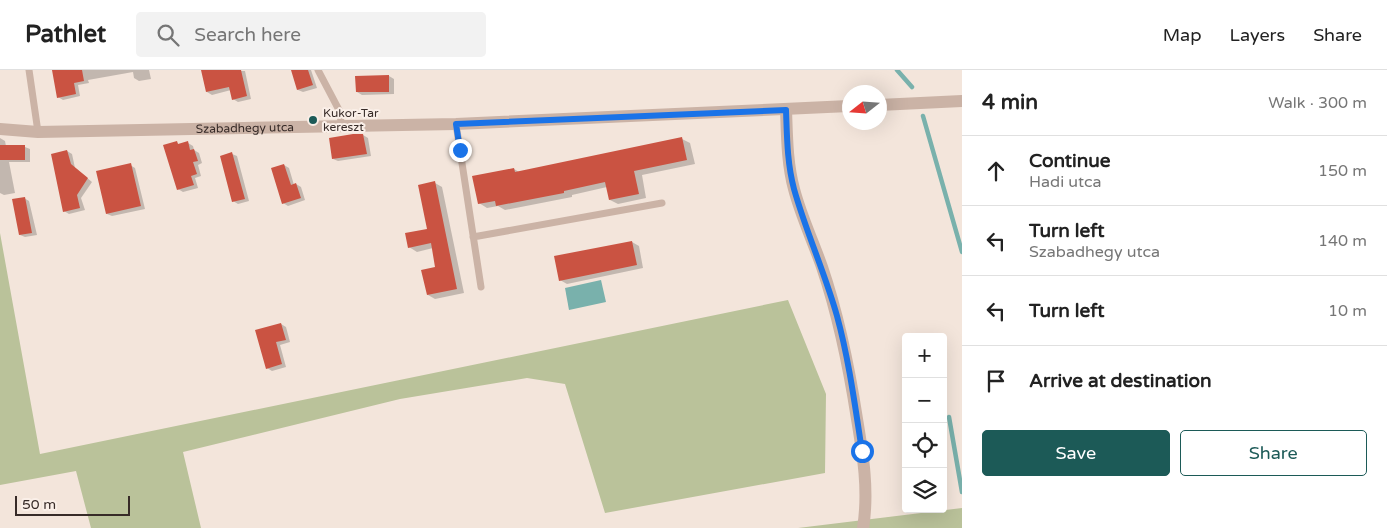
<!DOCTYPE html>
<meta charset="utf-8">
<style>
:root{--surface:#fff;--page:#f2f2f2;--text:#222;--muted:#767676;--line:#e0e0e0;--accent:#1c5a57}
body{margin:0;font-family:"Varela Round",sans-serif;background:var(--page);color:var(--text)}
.controls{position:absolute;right:15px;bottom:15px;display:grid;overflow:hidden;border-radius:5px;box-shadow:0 5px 20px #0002}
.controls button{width:45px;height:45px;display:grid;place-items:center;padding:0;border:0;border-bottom:1px solid var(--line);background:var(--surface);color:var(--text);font:25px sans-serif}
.compass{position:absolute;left:842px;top:15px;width:45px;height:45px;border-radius:50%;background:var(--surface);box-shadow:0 5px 20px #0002;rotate:253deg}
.scale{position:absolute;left:15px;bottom:12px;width:115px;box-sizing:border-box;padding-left:5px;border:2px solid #372b28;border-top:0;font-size:14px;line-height:18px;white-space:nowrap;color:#372b28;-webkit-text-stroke:4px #faefe8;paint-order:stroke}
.stop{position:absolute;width:15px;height:15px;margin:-11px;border:4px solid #1a73e8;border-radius:50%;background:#fff}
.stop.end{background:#1a73e8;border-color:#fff;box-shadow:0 1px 5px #0008}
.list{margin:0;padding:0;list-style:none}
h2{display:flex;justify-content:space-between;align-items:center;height:65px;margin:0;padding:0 20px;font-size:21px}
h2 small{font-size:16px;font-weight:400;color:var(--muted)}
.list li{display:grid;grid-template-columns:32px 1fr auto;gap:15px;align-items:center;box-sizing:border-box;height:70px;padding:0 20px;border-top:1px solid var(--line)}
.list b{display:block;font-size:19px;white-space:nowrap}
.list p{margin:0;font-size:16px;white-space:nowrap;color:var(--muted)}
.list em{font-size:16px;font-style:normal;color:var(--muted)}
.actions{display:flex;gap:10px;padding:15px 20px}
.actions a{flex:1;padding:11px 0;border:1px solid var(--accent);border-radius:5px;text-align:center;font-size:18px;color:var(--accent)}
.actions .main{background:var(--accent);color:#fff}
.icon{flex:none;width:28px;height:28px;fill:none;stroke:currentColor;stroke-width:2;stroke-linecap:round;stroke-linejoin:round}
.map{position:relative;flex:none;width:962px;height:458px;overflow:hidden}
header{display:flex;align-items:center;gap:30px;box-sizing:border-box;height:70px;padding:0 25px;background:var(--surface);border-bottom:1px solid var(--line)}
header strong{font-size:24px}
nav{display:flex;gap:28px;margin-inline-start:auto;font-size:18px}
.search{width:350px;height:45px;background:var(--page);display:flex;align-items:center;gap:12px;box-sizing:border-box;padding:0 18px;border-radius:5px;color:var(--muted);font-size:19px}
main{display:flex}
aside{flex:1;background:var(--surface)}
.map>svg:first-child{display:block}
.green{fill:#bac29a}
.water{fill:#79b1ac}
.shadow{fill:#0003}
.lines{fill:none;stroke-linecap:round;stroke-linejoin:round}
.stream{stroke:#79b1ac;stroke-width:4.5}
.building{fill:#ca5342}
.service{stroke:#cbb3a6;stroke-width:7}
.minor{stroke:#cbb3a6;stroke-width:12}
.route{stroke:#1a73e8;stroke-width:6}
.poi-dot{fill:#1c5a57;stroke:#faefe8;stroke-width:2}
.labels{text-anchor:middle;stroke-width:4;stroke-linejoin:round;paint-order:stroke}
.poi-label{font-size:12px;fill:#372b28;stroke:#faefe8;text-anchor:start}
.street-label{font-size:12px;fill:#372b28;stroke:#faefe8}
</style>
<header>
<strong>Pathlet</strong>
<div class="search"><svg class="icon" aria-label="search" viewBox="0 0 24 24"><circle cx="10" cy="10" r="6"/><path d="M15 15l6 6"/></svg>Search here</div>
<nav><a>Map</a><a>Layers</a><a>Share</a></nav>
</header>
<main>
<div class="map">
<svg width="962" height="458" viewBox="0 0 962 458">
<rect width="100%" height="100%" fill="#f3e5db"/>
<path class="green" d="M0,163L40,384L788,230L826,324L825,403L605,443L565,314L527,308L400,329L183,382L201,458H91L76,401L0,415Z
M962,438V458H798Z"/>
<path class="water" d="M601,210L606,232L569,240L565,218Z"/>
<path class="shadow" d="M53,0H149L151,9L139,11L134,8L133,2L88,10L89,13L78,15L80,26L63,30L58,27Z
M202,0L245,1L251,29L238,32L233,29L231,20L212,25L207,22Z
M292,0H311L317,18L303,22L298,20Z
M389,6L394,9V24L362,25L357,22Z
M363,65L368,68L371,86L338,91L333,89Z
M0,68L5,71L6,76L25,77L30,79V92H9L15,123L4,125L0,123Z
M682,69L690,73L695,94L642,105L646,128L618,134L610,130L607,117L572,125V127L505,140L498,136L487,138L479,133L514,99L519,102Z
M177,73L180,75L188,73L193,76L194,80L199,83L202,93L198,95L201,106L195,108L198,118L183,122L178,119Z
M67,81L72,84L75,98L92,112L81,128L85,140L69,144L64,141Z
M232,84L237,86L249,131L238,134L233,131Z
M130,95L135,98L145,139L112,146L107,144Z
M284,95L289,98L294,115L296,114L301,117L305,130L288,136L283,133Z
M435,113L442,117L464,223L435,229L428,225L437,198L433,178L417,182L409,177L429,160Z
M24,128L29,131L37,165L25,167L20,165Z
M632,172L639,176L643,198L567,214L560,210Z
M281,254L286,257L290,272L280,275L286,297L272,301L267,298Z"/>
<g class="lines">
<path class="stream" d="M897,0L912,17
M923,46L962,182
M949,347L962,422"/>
</g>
<path class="building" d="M52,0H82L84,11L74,13L76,24L57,28Z
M201,0H241L247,26L232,30L229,17L206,22Z
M291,0H308L313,15L297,20Z
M389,5V22H356L355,6Z
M353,64H363L367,84L332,89L329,68Z
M682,67L687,90L634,101L639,124L609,130L605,112L564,121V123L496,136L495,131L478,134L472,106L514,98L515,102Z
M177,71L178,74L188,71L190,80L194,79L198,91L193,92L197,104L191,106L194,115L177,120L163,75Z
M0,75H25V90H0Z
M67,80L71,94L88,108L77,125L80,138L63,142L51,84Z
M232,82L245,129L232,132L220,86Z
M131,93L141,136L106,144L96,101Z
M284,94L291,115L296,113L301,128L282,134L271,98Z
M435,111L457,219L427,225L421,200L435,197L431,173L408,178L405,163L427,159L418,115Z
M25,127L32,163L19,165L12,129Z
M632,171L637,195L559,211L554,186Z
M281,253L286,270L276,272L282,294L266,299L255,260Z"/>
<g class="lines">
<path class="service" d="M29,0L38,62
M318,0L339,40L342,57
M456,54L481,217
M473,167L662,133"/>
<g class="minor">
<path d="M879,35L962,31"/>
<path d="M786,39C787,66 787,93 794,119C801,146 813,171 822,197C839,247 849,297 857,349C863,385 869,421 863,458"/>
<path id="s1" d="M0,59L38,62L456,54L849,36"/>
</g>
</g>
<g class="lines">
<path class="route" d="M460,80L456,54L786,40C787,66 787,93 794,119C806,162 825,203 837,246C849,290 855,336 862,381"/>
</g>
<circle class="poi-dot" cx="313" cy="50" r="5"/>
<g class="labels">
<g class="poi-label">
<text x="323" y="47">Kukor-Tar<tspan x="323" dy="14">kereszt</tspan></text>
</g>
<g class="street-label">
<text dy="4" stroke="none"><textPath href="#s1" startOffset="245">Szabadhegy utca</textPath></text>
</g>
</g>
</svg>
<div class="controls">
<button>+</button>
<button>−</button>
<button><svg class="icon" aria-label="locate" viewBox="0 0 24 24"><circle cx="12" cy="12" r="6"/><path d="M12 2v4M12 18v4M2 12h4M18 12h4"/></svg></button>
<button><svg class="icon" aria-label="layers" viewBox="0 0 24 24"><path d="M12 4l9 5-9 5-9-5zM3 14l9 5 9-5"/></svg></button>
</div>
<svg class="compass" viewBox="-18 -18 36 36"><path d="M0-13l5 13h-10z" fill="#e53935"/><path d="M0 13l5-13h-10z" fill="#767676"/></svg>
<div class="scale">50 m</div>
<div class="stop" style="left:862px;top:381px"></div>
<div class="stop end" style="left:460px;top:80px"></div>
</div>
<aside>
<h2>4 min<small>Walk · 300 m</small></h2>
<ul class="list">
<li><svg class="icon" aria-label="ahead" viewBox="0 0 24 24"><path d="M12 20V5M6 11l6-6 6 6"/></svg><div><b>Continue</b><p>Hadi utca</p></div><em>150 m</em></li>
<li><svg class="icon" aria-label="left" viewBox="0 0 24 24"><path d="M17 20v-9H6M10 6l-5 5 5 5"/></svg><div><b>Turn left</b><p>Szabadhegy utca</p></div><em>140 m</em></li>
<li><svg class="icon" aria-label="left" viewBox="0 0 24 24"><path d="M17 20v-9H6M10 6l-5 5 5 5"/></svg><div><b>Turn left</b></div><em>10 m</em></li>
<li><svg class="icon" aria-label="arrive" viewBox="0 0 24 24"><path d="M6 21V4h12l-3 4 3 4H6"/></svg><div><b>Arrive at destination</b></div></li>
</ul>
<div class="actions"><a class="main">Save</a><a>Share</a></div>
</aside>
</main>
